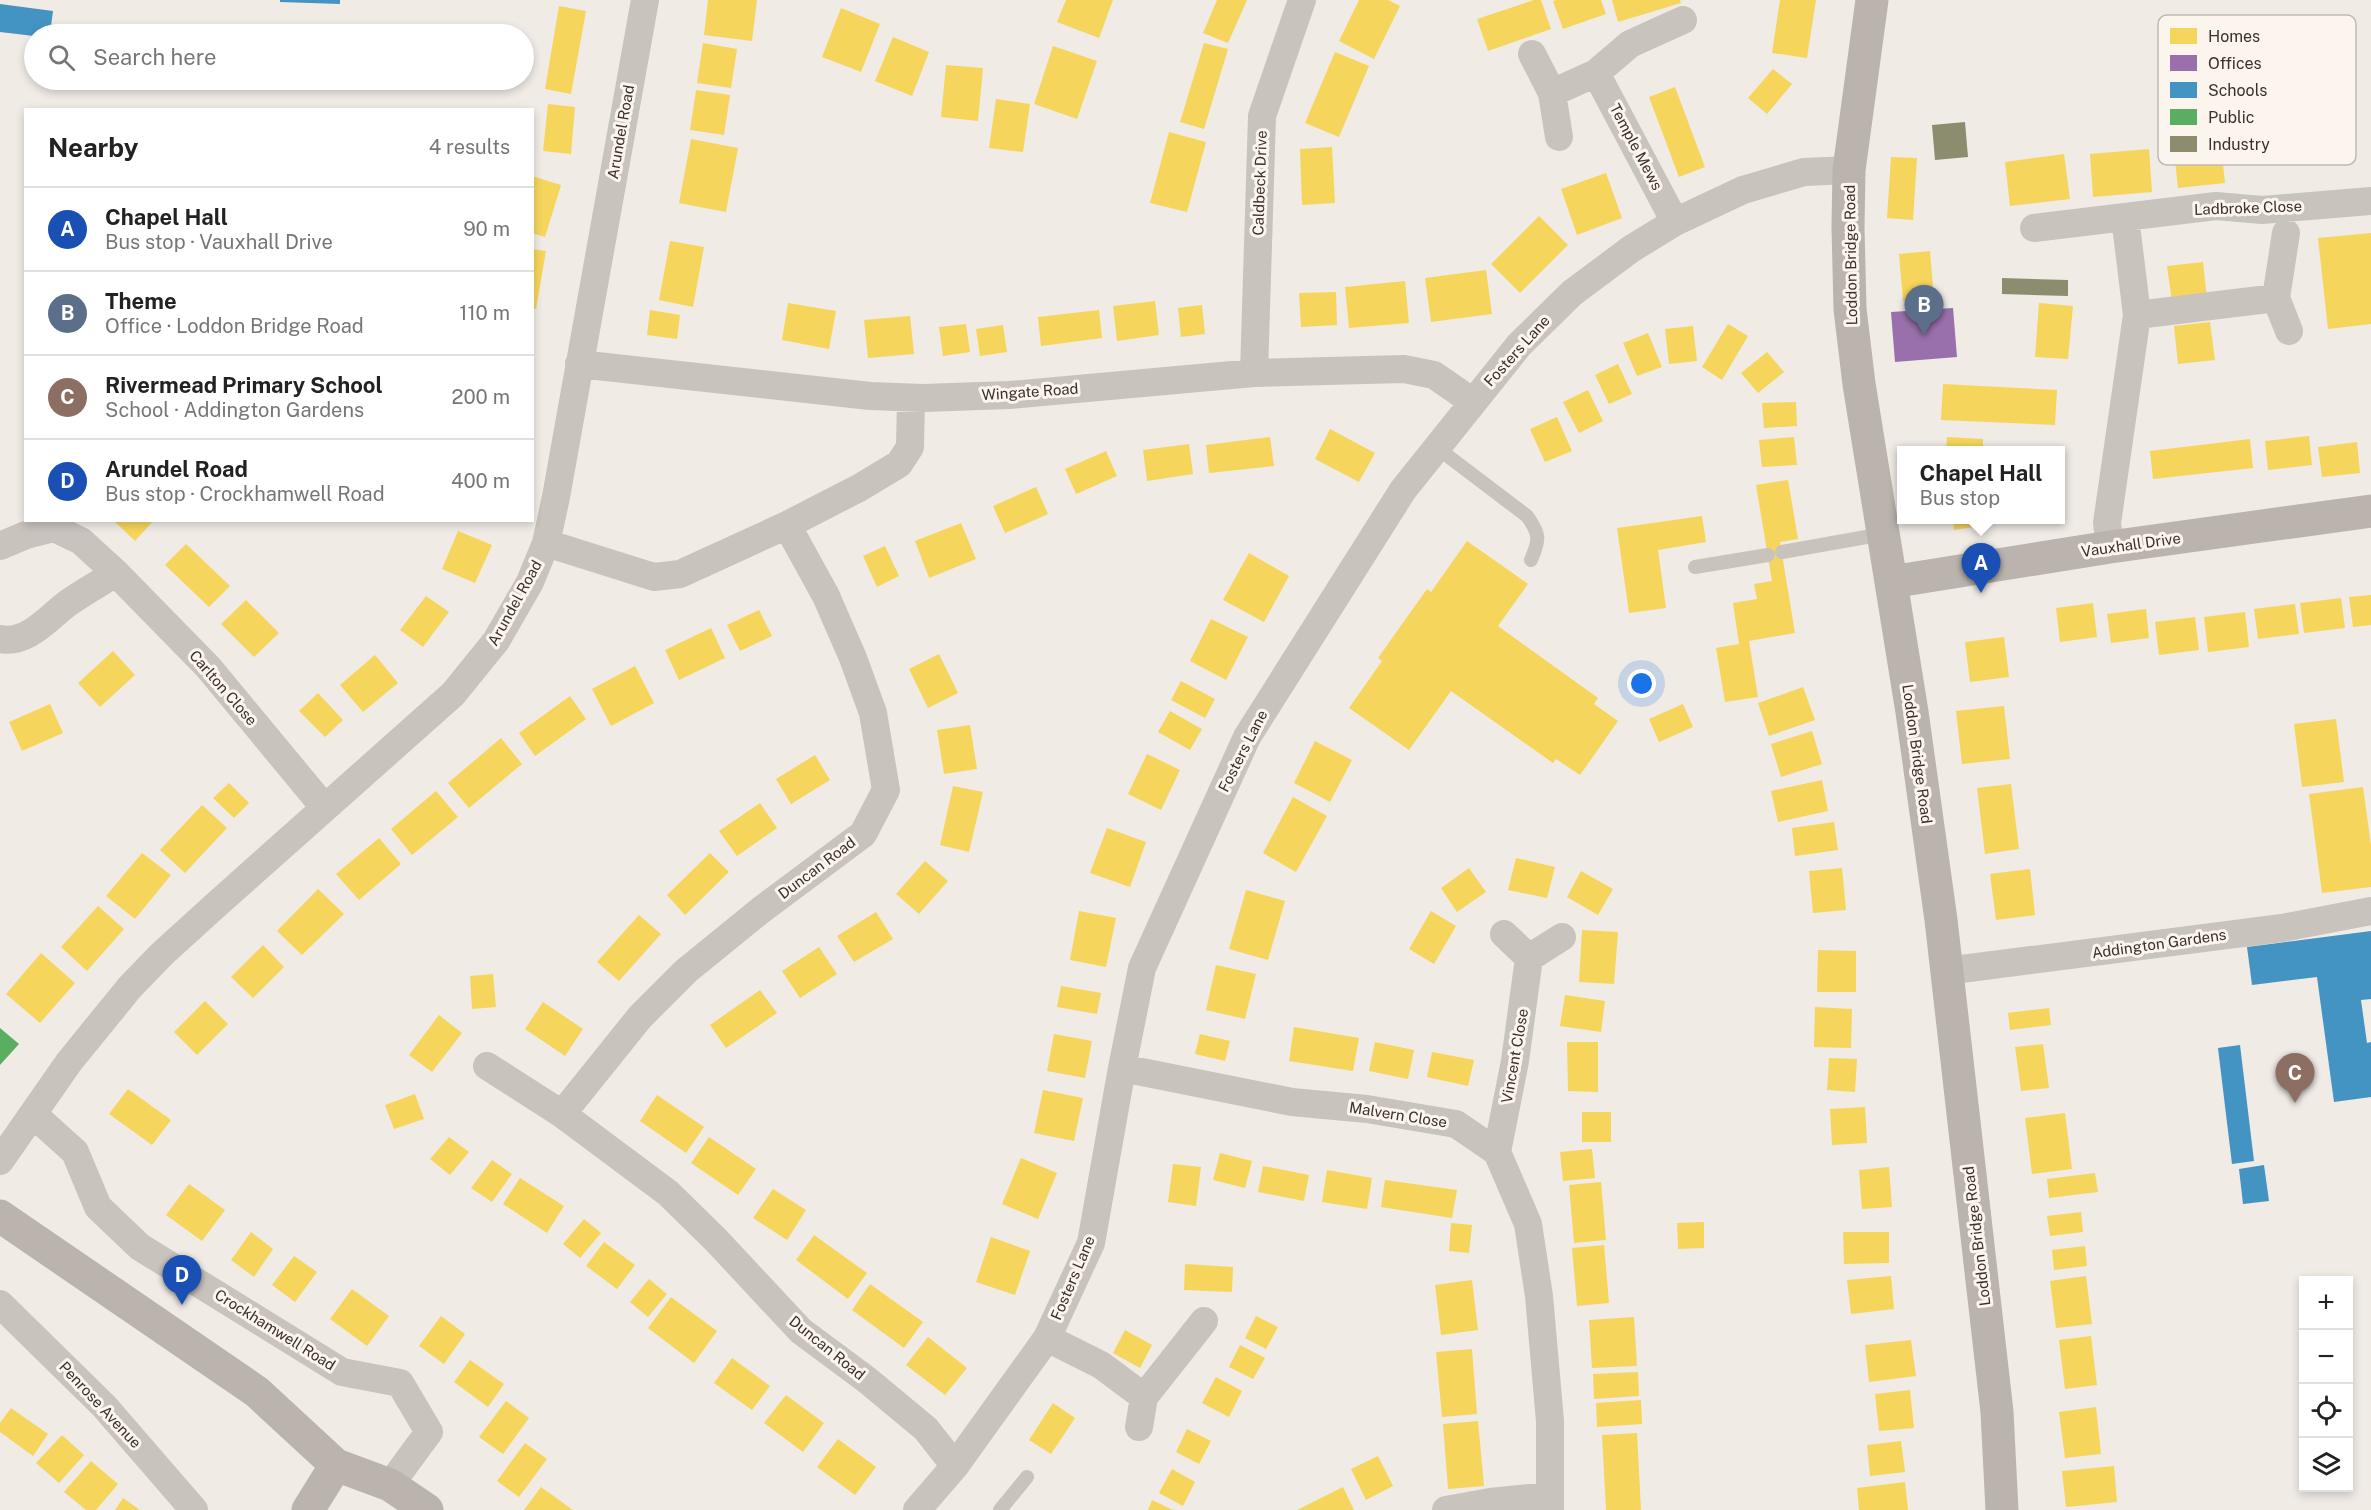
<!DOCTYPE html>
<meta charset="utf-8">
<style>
:root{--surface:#fff;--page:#f2f2f2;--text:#222;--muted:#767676;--line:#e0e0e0;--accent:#ea580c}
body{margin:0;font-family:"Public Sans",sans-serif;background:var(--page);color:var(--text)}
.controls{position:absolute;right:18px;bottom:18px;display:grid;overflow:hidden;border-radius:0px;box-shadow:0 3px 9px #0003}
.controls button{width:54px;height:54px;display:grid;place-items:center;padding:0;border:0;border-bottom:2px solid var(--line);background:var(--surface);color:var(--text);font:30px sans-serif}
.you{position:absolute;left:1642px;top:684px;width:21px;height:21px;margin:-15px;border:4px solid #fff;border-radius:50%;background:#1a73e8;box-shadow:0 0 0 9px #1a73e833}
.badge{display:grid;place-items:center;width:39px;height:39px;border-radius:50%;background:var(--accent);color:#fff;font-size:20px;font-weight:700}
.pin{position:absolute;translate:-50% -50px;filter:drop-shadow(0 2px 3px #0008)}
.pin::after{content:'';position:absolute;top:32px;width:21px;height:18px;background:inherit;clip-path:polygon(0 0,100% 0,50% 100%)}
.popup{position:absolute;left:1897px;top:446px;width:168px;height:78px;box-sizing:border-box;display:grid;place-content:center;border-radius:0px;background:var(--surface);filter:drop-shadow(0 2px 4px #0005);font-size:20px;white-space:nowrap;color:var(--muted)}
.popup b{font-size:22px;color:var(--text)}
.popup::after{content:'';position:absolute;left:50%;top:100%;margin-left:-12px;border:12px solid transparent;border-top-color:var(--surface)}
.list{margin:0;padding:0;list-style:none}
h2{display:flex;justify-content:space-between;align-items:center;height:78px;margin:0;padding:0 24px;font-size:26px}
h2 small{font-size:20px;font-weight:400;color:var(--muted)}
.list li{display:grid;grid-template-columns:39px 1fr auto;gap:18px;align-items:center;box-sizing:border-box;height:84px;padding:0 24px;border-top:2px solid var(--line)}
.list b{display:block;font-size:22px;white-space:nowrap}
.list p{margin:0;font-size:20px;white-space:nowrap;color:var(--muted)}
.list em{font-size:20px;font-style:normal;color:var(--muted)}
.icon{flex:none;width:33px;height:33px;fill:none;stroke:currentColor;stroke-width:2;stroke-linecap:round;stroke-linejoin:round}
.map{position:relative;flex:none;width:2371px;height:1510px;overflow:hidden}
.search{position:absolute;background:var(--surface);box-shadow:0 3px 9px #0003;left:24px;top:24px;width:510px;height:66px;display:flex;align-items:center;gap:15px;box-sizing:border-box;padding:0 21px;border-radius:33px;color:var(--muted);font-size:22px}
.panel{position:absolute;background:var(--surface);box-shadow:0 3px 9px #0003;left:24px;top:108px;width:510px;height:414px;border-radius:0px}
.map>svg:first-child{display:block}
.homes{fill:#f6d55c}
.offices{fill:#9970ab}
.schools{fill:#4393c3}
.public{fill:#5aae61}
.industry{fill:#8c8c6e}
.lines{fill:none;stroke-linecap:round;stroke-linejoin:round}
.lane{stroke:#c9c3be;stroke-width:14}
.street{stroke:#c9c3be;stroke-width:28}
.secondary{stroke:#bab3ae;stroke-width:33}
.labels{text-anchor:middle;stroke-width:6;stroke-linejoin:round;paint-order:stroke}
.street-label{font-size:15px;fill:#3b302b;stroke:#fbf5ee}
.key{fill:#fbf5ee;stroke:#c1bab4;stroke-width:1.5}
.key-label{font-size:16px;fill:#3b302b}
</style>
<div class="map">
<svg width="2371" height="1510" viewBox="0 0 2371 1510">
<rect width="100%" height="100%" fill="#f0ebe5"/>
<path class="homes" d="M708,0H757L752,41L704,35Z
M1066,0H1113L1099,38L1057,22Z
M1217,0H1247L1228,43L1203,33Z
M1359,0H1388L1400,6L1374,59L1339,41Z
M1534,0H1541L1551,29L1488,51L1477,19Z
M1556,0H1601L1606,14L1563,29L1553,1Z
M1612,0H1680L1681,3L1618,22Z
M1780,0H1816L1807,58L1772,53Z
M559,6L586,11L571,94L545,89Z
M841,8L880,24L861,72L822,57Z
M893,37L929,52L912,96L875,81Z
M703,43L737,49L731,88L697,83Z
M1204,43L1228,49L1204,129L1180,122Z
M1053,46L1097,61L1077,119L1034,104Z
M1335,52L1369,66L1339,137L1305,123Z
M946,65L983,68L978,121L941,117Z
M1773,69L1792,84L1767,114L1748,98Z
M1675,87L1705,167L1679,177L1649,97Z
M696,90L730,95L724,135L690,130Z
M996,99L1030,104L1023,152L989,148Z
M548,104L575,107L571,154L543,151Z
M1169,132L1206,142L1187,212L1150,203Z
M691,139L738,148L726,212L679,203Z
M2221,146L2225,183L2178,188L2174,151Z
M1332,147L1335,203L1302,205L1300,149Z
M2149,149L2152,192L2093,197L2090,154Z
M2064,154L2070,199L2010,206L2005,162Z
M1891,157L1917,158L1913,220L1887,218Z
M1606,173L1622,218L1577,235L1561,189Z
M532,176L561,185L545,237L532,233Z
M1539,216L1568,245L1520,293L1491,264Z
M2371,233V324L2328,329L2318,238Z
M670,241L704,247L693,307L659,300Z
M532,249L546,251L536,309L532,308Z
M1930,251L1934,299L1903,301L1899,254Z
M2203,262L2207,298L2172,302L2167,266Z
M1486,270L1492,314L1431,322L1425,278Z
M1405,281L1409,323L1349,328L1345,287Z
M1336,292L1337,325L1301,327L1299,293Z
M1155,301L1159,335L1117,341L1113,306Z
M788,303L836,311L829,349L782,340Z
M2039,303L2073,306L2068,359L2035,357Z
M1202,305L1205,334L1181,337L1178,308Z
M650,310L680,315L677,339L647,335Z
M1099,310L1102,338L1041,346L1038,317Z
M910,316L914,354L868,358L864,320Z
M2210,322L2215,360L2178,364L2174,326Z
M966,324L970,352L943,356L939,327Z
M1728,324L1748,336L1722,380L1702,367Z
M1003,325L1007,352L980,356L976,329Z
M1693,326L1697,361L1669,364L1665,329Z
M1648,333L1662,367L1637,376L1623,343Z
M1767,352L1784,372L1758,393L1741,373Z
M1618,364L1632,394L1609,404L1595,375Z
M1943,384L2057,390L2055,425L1941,420Z
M1588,390L1603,421L1579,433L1563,402Z
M1796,402L1797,426L1764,428L1762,403Z
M1557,417L1572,451L1545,462L1530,429Z
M1330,429L1375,453L1359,482L1315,459Z
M2309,436L2312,465L2268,470L2265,441Z
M1270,437L1274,466L1209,473L1206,445Z
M1794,437L1797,465L1762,467L1759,440Z
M1947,437L1983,439V450H1946Z
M2250,439L2253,468L2153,479L2150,451Z
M2357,442L2360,473L2322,477L2318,447Z
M1189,444L1193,474L1147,481L1143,450Z
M1106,451L1117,476L1076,494L1065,469Z
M1788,480L1798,539L1780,542L1795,633L1749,641L1758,697L1725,702L1716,648L1739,644L1733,603L1757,599L1754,584L1772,581L1756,485Z
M1036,487L1048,514L1005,533L993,506Z
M1702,516L1706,542L1658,550L1666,608L1629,613L1617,528Z
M113,520H154L135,541Z
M1953,520H1991L1992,524L1954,530Z
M961,523L976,559L929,578L915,541Z
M458,531L492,545L475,583L442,569Z
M1467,541L1528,584L1498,626L1598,698L1594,704L1618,721L1580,775L1556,759L1553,763L1451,691L1409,750L1349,708L1382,661L1378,658L1427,589L1431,592Z
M186,544L230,586L209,607L165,565Z
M885,546L899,576L877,587L863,556Z
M1249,553L1289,576L1264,622L1223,600Z
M2371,595V625L2353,627L2349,597Z
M426,596L449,612L423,647L400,630Z
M2341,598L2345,628L2304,633L2300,603Z
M246,600L279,633L254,657L221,624Z
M2093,603L2097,637L2060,642L2056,608Z
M2295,604L2299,634L2258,639L2254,609Z
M2146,609L2149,638L2111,643L2107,614Z
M759,610L772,636L740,651L727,625Z
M2245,612L2249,647L2208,652L2204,617Z
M2195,617L2199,650L2159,655L2155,622Z
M1211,619L1248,637L1226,680L1190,661Z
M711,628L725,658L679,680L665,650Z
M2004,637L2009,677L1970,682L1965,642Z
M113,651L135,675L100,707L78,683Z
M939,654L958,693L928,708L909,669Z
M375,655L398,683L363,712L340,685Z
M635,666L654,703L611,726L592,689Z
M1181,681L1215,699L1205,718L1171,700Z
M1803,687L1815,720L1769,736L1758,703Z
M318,693L343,720L325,737L299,711Z
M570,696L586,719L535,756L519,733Z
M50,704L63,733L22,751L9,722Z
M1683,704L1693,727L1659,742L1649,719Z
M2004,706L2010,759L1962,764L1956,711Z
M1170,711L1202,729L1190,750L1158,732Z
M2336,719L2344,782L2302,787L2294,724Z
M970,725L977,769L944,774L937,730Z
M1812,731L1822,764L1781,777L1771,744Z
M501,738L522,764L469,808L448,783Z
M1315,741L1352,760L1330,802L1294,783Z
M1147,754L1180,770L1161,810L1128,794Z
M815,755L830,780L791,804L776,779Z
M1822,780L1828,811L1778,822L1771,791Z
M229,783L249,803L234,818L213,798Z
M2011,784L2019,849L1985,854L1977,788Z
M953,786L983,792L969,852L940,845Z
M2363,787L2371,845V887L2322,893L2309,794Z
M436,791L458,817L412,855L391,829Z
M1293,797L1327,816L1296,872L1263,853Z
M760,803L777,828L737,856L719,831Z
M202,805L227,828L185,873L160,850Z
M1834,822L1838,850L1795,856L1792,828Z
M1107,828L1146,842L1130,887L1090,873Z
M379,838L401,864L359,900L336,874Z
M142,853L171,875L135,919L106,896Z
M710,853L729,872L685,915L667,895Z
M1516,858L1555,867L1547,898L1508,890Z
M925,861L948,881L919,914L896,894Z
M1469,868L1486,892L1457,912L1441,888Z
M1842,868L1846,910L1813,913L1809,871Z
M2030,869L2035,915L1996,920L1990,874Z
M1581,871L1613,889L1598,915L1567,897Z
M318,889L344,914L302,955L277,931Z
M1246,890L1285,901L1268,960L1229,949Z
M98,906L124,929L87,971L61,947Z
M1079,911L1116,918L1106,967L1070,960Z
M1431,911L1456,926L1434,964L1409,949Z
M876,912L893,939L854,962L837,936Z
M639,915L661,934L619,981L597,962Z
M1582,930L1618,932L1614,984L1579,982Z
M263,945L284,967L253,998L231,977Z
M819,947L837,974L800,998L782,971Z
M1818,950L1856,951V992H1817Z
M41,953L75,983L40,1023L6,994Z
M1216,965L1256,974L1245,1019L1206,1010Z
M493,974L496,1007L472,1009L470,976Z
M1061,986L1101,993L1097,1014L1057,1007Z
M760,990L777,1013L726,1048L710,1025Z
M1565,995L1605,1001L1601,1032L1560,1026Z
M205,1001L228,1024L197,1055L174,1032Z
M543,1002L583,1029L565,1056L525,1029Z
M1815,1007L1852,1009L1851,1048L1814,1047Z
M2049,1008L2051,1025L2010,1030L2008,1013Z
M439,1015L462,1033L432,1072L409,1055Z
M1294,1027L1359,1038L1353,1071L1289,1061Z
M1054,1034L1092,1041L1085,1078L1047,1071Z
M1200,1034L1230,1041L1225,1061L1195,1054Z
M1375,1042L1414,1050L1408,1079L1369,1071Z
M1567,1042H1598V1092L1568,1091Z
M2043,1044L2049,1088L2021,1091L2015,1047Z
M1432,1052L1474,1060L1468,1086L1427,1077Z
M1829,1058L1857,1059L1855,1092L1827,1090Z
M128,1089L171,1120L152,1145L109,1114Z
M1043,1090L1083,1098L1074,1141L1034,1133Z
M415,1094L424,1119L394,1129L385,1105Z
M657,1095L704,1127L686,1153L640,1121Z
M1865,1107L1867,1143L1832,1145L1830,1109Z
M1582,1112H1611V1142H1582Z
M2065,1113L2072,1169L2032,1174L2025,1118Z
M449,1137L469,1152L450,1175L430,1159Z
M709,1137L756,1169L738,1195L691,1163Z
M1592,1149L1595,1178L1563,1181L1560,1152Z
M1220,1153L1252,1161L1245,1188L1213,1180Z
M1021,1158L1057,1173L1038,1219L1002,1204Z
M492,1160L512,1174L492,1202L471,1188Z
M1173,1164L1201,1167L1196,1206L1168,1202Z
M1263,1166L1309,1175L1304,1201L1258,1192Z
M1889,1167L1892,1207L1862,1209L1859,1170Z
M1327,1170L1372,1178L1367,1209L1322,1202Z
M2095,1173L2098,1192L2049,1198L2047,1179Z
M520,1178L564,1206L547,1233L503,1204Z
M1385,1180L1457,1190L1452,1218L1381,1207Z
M1601,1182L1606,1240L1574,1243L1569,1185Z
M189,1184L225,1210L202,1241L166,1215Z
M773,1189L806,1210L787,1240L753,1218Z
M2081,1212L2083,1232L2050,1236L2047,1216Z
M584,1219L601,1233L580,1258L563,1244Z
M1704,1222V1248L1678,1249L1677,1223Z
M1451,1223L1472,1225L1469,1253L1449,1251Z
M251,1232L273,1249L254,1277L231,1260Z
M1843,1232H1889V1263L1844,1264Z
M814,1235L867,1273L848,1299L796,1260Z
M991,1237L1030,1251L1015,1295L976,1282Z
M604,1242L635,1265L617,1289L586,1266Z
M1604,1245L1609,1303L1577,1306L1572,1248Z
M2085,1246L2087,1266L2054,1270L2052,1250Z
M294,1256L317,1272L295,1302L272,1285Z
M1185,1264L1233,1267L1232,1292L1184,1290Z
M1891,1276L1894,1309L1851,1314L1847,1280Z
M2086,1276L2092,1324L2056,1328L2050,1281Z
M649,1279L667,1294L648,1317L630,1302Z
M1472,1280L1478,1330L1441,1335L1435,1285Z
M870,1284L923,1322L904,1348L852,1310Z
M352,1289L389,1316L367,1346L330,1319Z
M671,1297L717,1331L694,1363L648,1328Z
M441,1316L465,1334L444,1364L419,1346Z
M1256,1316L1278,1327L1266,1349L1245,1338Z
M1634,1317L1637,1366L1592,1368L1589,1320Z
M1125,1330L1152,1345L1140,1368L1113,1353Z
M2091,1336L2097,1385L2065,1389L2059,1340Z
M928,1337L967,1368L945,1395L906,1365Z
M1911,1340L1916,1376L1869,1382L1865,1345Z
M1240,1345L1265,1358L1253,1379L1229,1367Z
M1472,1349L1477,1414L1442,1417L1436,1352Z
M732,1358L770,1386L752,1410L714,1383Z
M470,1360L504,1384L488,1407L454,1382Z
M1638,1372L1639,1396L1594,1399L1593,1374Z
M1216,1377L1242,1391L1229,1417L1202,1403Z
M1910,1390L1914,1428L1879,1431L1875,1394Z
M786,1395L824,1423L803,1452L764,1423Z
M1641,1400L1642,1424L1597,1427L1596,1403Z
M506,1401L529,1418L503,1454L479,1437Z
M1053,1403L1075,1418L1051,1454L1029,1440Z
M2096,1407L2101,1454L2065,1458L2059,1412Z
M11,1408L48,1434L33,1456L0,1432V1423Z
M1478,1421L1484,1486L1448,1489L1443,1424Z
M1187,1429L1211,1441L1199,1464L1176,1452Z
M1637,1433L1641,1510H1606L1602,1435Z
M62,1435L84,1455L59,1483L36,1463Z
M838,1439L876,1467L855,1495L817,1467Z
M1901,1441L1905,1472L1870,1476L1867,1445Z
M525,1443L547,1459L519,1497L497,1481Z
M1378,1456L1393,1486L1366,1500L1351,1469Z
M91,1461L118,1484L96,1510H86L64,1492Z
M2114,1466L2117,1502L2066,1507L2062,1471Z
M1172,1469L1195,1482L1183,1506L1159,1493Z
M1905,1482L1908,1510H1859L1857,1488Z
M541,1487L573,1510H524Z
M1343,1487L1354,1510H1297Z
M123,1498L140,1510H115Z
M1152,1500L1173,1510H1148Z"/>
<path class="offices" d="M1953,308L1957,357L1895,362L1891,312Z"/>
<path class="schools" d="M280,0H340V4L280,2Z
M0,4L53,11L50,34L34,36L0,32Z
M2371,931V999L2361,1000L2367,1043L2371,1042V1097L2334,1102L2317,977L2252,985L2247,947Z
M2240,1045L2254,1161L2232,1164L2218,1048Z
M2264,1165L2269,1201L2243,1204L2239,1169Z"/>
<path class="public" d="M0,1028L19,1044L0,1065Z"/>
<path class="industry" d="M1965,122L1968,157L1935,160L1932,125Z
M2002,278L2068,280V296L2002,294Z"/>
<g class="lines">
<path class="lane" d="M1436,447L1527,516C1540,534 1540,539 1531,560
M1782,552L1883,534
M1695,567L1768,555
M1000,1510L1027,1477"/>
<path class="street" d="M1532,54L1552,93L1559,137
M1596,73L1675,222
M1552,93L1596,73L1630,44L1683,20
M2034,228L2216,206L2262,210L2371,201
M2286,233L2276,298L2289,331
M2137,315L2276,298
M579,364L870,396L923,398L1010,395L1254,373L1404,369L1434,375L1473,402
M1254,373L1262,116L1302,0
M546,543L654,577L680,574L787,525L859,488L899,464L910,447L911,398
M0,546L26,535L54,528L81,541L116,573L208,667L324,807
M2110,547L2107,523L2137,315L2125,217
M0,639C27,645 49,617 68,603C84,592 100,583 116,573
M1504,934L1529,958
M1946,971L2282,928L2371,911
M487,1066L562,1114L668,1193L716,1240L801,1331L867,1380L926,1429L955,1466
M1122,1068L1292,1102L1367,1109L1456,1124L1497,1152L1528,1224L1539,1296L1550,1421V1510
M562,1114L640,1017L686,971L761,910L863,834L886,790L873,713L853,658L826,596L787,525
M34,1115L75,1152L98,1207L140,1247L342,1372L400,1383L429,1432L390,1485
M1497,1152L1515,1061L1529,958L1562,937
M0,1161L69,1062L130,987L162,954L217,904L453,694L496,641L530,582L546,543L556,497L645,0
M0,1304L104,1406L194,1510
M1047,1338L1101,1365L1144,1397L1204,1321
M1139,1427L1144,1397
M917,1510L955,1466L1047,1338L1091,1243L1122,1068L1142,968L1247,737L1403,490L1519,345L1572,293L1631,249L1675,222L1743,190L1804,172L1849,170
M1446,1510L1490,1502L1549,1496"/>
<path class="secondary" d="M1872,0L1849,170L1848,227L1850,309L1859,384L1912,712L1941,920L1997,1412L2002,1510
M1891,582L2110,547L2371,511
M0,1216L257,1392L336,1465L390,1485L427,1510
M308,1510L336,1465"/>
</g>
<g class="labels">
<g class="street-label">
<text transform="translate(621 132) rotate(-80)" y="5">Arundel Road</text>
<text transform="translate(1636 147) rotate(62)" y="5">Temple Mews</text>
<text transform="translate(1260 183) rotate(-88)" y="5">Caldbeck Drive</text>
<text transform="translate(2248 208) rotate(-2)" y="5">Ladbroke Close</text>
<text transform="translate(1851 255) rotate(-91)" y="5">Loddon Bridge Road</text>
<text transform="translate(1517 351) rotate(-48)" y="5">Fosters Lane</text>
<text transform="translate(1030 392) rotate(-4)" y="5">Wingate Road</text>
<text transform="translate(2131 545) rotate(-8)" y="5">Vauxhall Drive</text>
<text transform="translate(515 603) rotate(-61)" y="5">Arundel Road</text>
<text transform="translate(223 688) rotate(49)" y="5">Carlton Close</text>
<text transform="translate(1243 751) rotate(-63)" y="5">Fosters Lane</text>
<text transform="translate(1917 754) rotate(82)" y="5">Loddon Bridge Road</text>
<text transform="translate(817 868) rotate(-37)" y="5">Duncan Road</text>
<text transform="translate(2159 944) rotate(-8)" y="5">Addington Gardens</text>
<text transform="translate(1515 1056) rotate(-80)" y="5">Vincent Close</text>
<text transform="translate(1398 1115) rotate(9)" y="5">Malvern Close</text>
<text transform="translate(1977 1236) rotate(-97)" y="5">Loddon Bridge Road</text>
<text transform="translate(1073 1278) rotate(-67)" y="5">Fosters Lane</text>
<text transform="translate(275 1330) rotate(32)" y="5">Crockhamwell Road</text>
<text transform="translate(827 1348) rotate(39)" y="5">Duncan Road</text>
<text transform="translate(100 1405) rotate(47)" y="5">Penrose Avenue</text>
</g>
</g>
<rect x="2158" y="15" width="198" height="150" rx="9" class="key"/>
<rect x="2170" y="28" width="27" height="16" fill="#f6d55c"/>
<rect x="2170" y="55" width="27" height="16" fill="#9970ab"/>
<rect x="2170" y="82" width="27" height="16" fill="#4393c3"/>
<rect x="2170" y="109" width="27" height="16" fill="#5aae61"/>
<rect x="2170" y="136" width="27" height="16" fill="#8c8c6e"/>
<g class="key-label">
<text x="2208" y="42">Homes</text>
<text x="2208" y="69">Offices</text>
<text x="2208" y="96">Schools</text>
<text x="2208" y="123">Public</text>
<text x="2208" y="150">Industry</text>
</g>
</svg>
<div class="controls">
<button>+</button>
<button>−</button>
<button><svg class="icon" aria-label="locate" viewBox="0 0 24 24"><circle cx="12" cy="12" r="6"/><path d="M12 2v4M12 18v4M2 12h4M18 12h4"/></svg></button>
<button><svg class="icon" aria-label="layers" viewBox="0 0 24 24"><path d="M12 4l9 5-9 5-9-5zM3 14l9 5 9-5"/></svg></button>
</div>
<div class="you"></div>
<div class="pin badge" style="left:1981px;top:593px;background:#1a4fb4">A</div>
<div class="popup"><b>Chapel Hall</b>Bus stop</div>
<div class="pin badge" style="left:1924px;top:335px;background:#5c6f8a">B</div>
<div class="pin badge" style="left:2295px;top:1103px;background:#8d6e63">C</div>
<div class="pin badge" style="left:182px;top:1305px;background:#1a4fb4">D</div>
<div class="search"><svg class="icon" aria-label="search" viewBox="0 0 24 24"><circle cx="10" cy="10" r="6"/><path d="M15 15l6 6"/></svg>Search here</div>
<section class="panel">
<h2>Nearby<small>4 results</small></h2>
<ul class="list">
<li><span class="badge" style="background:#1a4fb4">A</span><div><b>Chapel Hall</b><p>Bus stop · Vauxhall Drive</p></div><em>90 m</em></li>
<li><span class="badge" style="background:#5c6f8a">B</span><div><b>Theme</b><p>Office · Loddon Bridge Road</p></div><em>110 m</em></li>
<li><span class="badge" style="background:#8d6e63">C</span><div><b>Rivermead Primary School</b><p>School · Addington Gardens</p></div><em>200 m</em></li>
<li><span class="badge" style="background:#1a4fb4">D</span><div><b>Arundel Road</b><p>Bus stop · Crockhamwell Road</p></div><em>400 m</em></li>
</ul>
</section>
</div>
